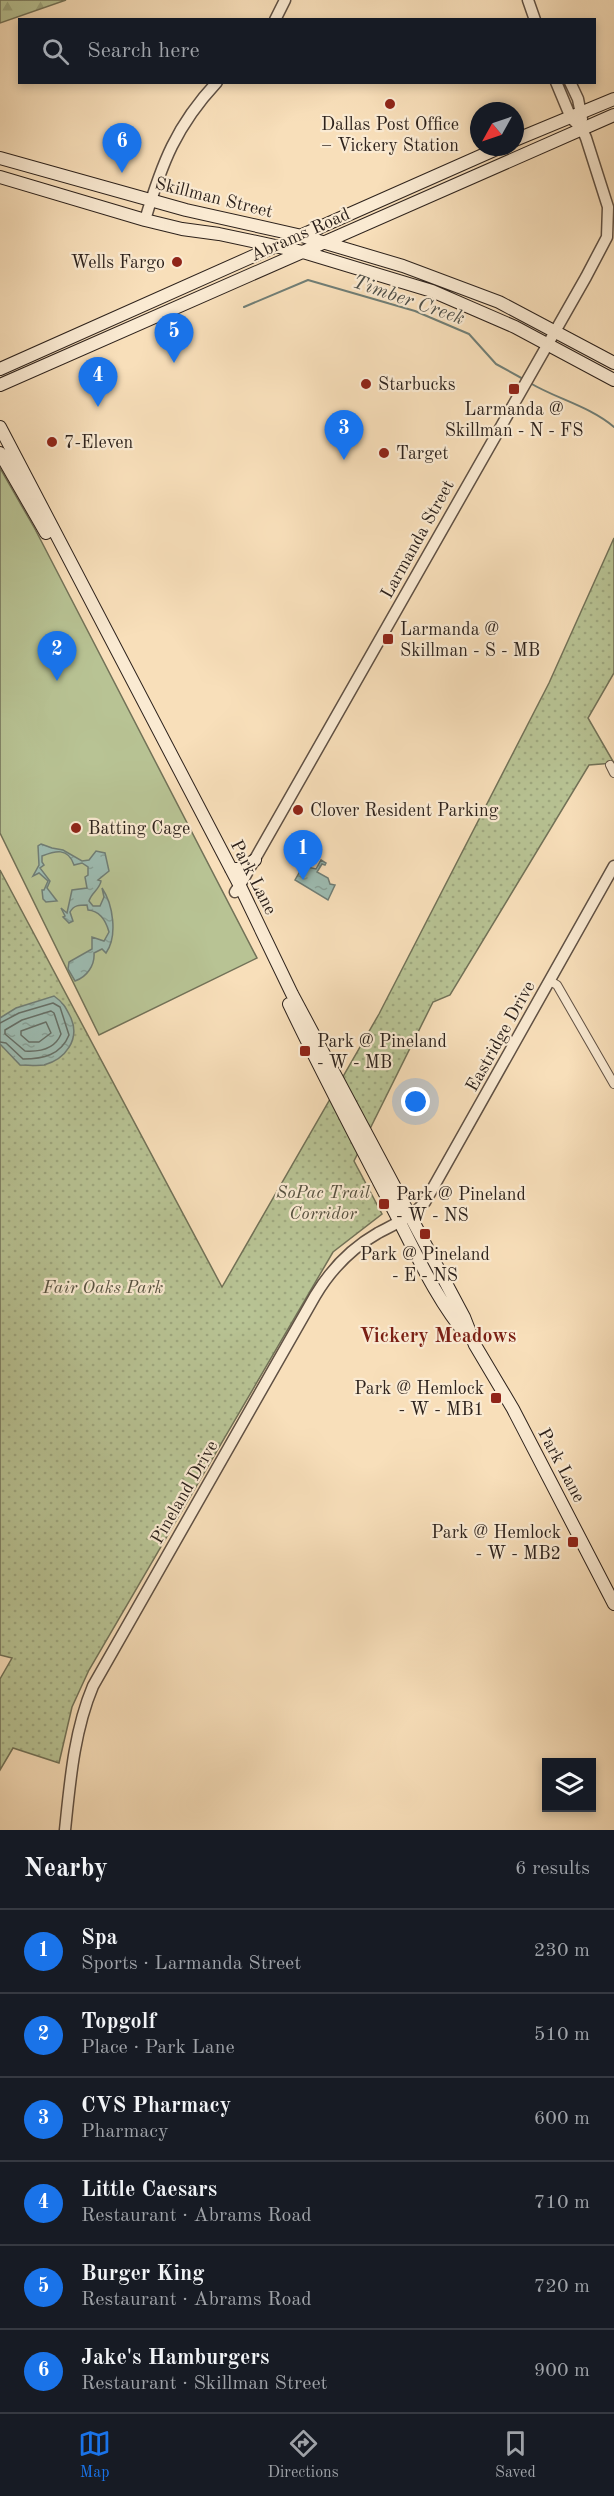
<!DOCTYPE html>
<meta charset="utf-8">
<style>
:root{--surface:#171b24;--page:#20242c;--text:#f1f3f6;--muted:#9ea1a6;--line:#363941;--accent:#1a73e8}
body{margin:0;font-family:"Old Standard TT",serif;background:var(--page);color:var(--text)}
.controls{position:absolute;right:18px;bottom:18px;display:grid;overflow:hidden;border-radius:0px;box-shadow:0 3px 9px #0003}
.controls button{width:54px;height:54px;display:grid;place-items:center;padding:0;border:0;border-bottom:2px solid var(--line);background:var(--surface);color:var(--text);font:30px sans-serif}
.compass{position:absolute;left:470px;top:102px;width:54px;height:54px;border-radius:50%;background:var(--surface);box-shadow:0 3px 9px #0003;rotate:230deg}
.you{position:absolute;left:416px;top:1102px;width:21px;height:21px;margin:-15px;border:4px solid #fff;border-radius:50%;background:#1a73e8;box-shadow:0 0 0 9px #1a73e833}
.badge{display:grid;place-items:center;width:39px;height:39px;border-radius:50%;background:var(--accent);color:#fff;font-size:20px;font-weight:700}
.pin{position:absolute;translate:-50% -50px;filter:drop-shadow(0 2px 3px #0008)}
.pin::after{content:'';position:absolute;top:32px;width:21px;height:18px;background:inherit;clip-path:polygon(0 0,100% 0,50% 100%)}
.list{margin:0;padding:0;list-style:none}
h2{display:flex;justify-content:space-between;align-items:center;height:78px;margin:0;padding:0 24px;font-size:26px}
h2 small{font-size:20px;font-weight:400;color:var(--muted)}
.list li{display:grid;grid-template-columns:39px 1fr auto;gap:18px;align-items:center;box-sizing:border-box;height:84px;padding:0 24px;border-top:2px solid var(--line)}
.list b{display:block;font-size:22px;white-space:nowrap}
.list p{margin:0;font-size:20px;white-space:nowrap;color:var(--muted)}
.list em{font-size:20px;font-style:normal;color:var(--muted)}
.icon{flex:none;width:33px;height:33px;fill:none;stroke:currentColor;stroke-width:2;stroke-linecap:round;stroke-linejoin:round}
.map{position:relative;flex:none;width:614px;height:1830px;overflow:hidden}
.search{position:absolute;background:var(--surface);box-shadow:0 3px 9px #0003;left:18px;right:18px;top:18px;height:66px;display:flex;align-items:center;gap:15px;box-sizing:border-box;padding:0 21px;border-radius:0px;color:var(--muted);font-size:22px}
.sheet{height:582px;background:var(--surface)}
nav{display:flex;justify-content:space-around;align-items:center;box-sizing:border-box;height:84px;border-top:2px solid var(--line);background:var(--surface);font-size:16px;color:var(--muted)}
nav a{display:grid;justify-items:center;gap:3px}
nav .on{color:var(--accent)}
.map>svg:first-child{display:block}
.forest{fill:url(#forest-firs);stroke:#727258;stroke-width:1.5}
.park{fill:url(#park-dots);stroke:#727258;stroke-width:1.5}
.pitch{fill:#b8c394;stroke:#727258;stroke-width:1.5}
.water{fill:url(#water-ripples);stroke:#707e76;stroke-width:1.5}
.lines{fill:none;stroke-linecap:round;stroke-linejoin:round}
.shore{stroke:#656f67;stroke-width:1.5}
.stream{stroke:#707e76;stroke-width:2}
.minor-casing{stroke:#605144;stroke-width:10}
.tertiary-casing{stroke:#605144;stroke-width:13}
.secondary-casing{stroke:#2d221c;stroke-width:14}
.minor{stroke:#faead2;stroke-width:8}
.tertiary{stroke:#faead2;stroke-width:10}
.secondary{stroke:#faead2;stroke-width:12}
.poi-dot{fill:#8f2418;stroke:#faead2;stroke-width:2}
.labels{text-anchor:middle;stroke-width:4.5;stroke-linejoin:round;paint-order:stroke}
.poi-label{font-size:18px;fill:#2d221c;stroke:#faead2;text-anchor:start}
.street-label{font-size:18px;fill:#2d221c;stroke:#faead2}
.park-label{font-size:18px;font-style:italic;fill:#575240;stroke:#faead2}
.water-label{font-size:20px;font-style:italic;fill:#4f5049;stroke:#faead2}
.neighbourhood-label{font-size:20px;font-weight:bold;fill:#7a1f14;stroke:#faead2}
</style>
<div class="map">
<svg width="614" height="1830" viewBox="0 0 614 1830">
<defs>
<pattern id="forest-firs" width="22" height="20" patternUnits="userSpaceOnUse" patternTransform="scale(1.5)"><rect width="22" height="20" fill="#b8c394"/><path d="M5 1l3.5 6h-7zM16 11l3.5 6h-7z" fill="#9ea77f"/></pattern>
<pattern id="park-dots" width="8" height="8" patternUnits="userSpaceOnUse" patternTransform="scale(1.5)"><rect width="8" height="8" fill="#b8c394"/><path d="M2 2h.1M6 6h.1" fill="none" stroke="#9ea77f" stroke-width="1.8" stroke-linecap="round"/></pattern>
<pattern id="water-ripples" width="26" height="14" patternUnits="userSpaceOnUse" patternTransform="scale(1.5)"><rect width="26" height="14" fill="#9dbcb2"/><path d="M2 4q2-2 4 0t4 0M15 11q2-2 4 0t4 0" fill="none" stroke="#88a198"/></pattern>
</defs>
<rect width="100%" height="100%" fill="#f8dfba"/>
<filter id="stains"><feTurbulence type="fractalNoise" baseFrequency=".00333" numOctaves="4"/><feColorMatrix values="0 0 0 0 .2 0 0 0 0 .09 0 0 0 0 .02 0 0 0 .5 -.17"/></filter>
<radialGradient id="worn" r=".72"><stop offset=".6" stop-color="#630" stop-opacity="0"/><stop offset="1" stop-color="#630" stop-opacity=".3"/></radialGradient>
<path class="forest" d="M0,0H66L0,23Z"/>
<path class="park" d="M614,538V673L588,718L614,763L589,765L450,995L433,1002L354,1161L382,1214L333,1252L89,1670L72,1707L59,1763L13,1748L0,1770V1679L12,1658L0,1655V870L222,1287L379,1014L549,683Z"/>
<path class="pitch" d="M0,468L35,529L257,958L99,1035L0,833Z"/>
<path class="water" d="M41,844L52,848L63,850L82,861L89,860L96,851L105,853L109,871L98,880L101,881C100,889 91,893 89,901L93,906H100L104,897L102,888C113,904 118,936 106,953L102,949L94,953C95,965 87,977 75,981L68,969L69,962L92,949V937L104,941L109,932C106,921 100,911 88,910L87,905C79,905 74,905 70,912L73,921L69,923L63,917L65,916L61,908L67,913L72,890L87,888L85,877L88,875V867L82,863L74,865C68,847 55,851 42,856V862L44,865L40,868L50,881L47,888L57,901L46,902L43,899L42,890H44L48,881L39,873L33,876L39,865L38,846Z
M321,860L326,863L325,865L322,864L317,872L328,878L330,884L335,885L328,900L295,880L303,866L316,869Z
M54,996C64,1003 66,1008 71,1018C80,1039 66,1059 44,1065C37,1066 28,1065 20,1065L0,1044V1018L16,1008Z"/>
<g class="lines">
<path class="shore" d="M51,1011L54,1013L61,1034C55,1049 40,1052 25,1051L5,1034V1030L22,1020Z
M46,1022L51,1033L39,1042H29L21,1035V1031Z
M0,1023L19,1013L53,1003L60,1007L69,1035C61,1055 43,1059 23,1059L6,1043L0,1042"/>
<path class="stream" d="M244,307L308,280L415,311L469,334L496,364L525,380
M530,383C557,399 589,406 614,427"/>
<defs>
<path id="minor" d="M610,765L614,773
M550,981L557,985L614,1084"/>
<path id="tertiary" d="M528,0L535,20
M275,20L285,0
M570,82L578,99L582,119
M145,220C162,163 176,126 217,82
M235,892L243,880L586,277L607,237L608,207L586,138L582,129L571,118L556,82
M65,1830C70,1782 74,1731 93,1686L315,1296C331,1269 350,1249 378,1233C395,1224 412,1217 425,1202L614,866"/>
<path id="secondary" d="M515,140L614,99
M0,158L186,210L302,236L403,266L499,302L614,363
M0,177L145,220L182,229L219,234L303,252L432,291L515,327L614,380
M300,236L501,147
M0,369L276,246
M0,385L614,115
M0,427L240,886L292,994L464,1317L475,1345L513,1409L614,1604
M0,453L46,533
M231,869H241L255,860
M289,1004C322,1073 357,1140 392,1207C415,1251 436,1300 468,1337"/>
</defs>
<use href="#minor" class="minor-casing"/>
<use href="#tertiary" class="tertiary-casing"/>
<use href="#secondary" class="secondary-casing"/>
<use href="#minor" class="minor"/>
<use href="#tertiary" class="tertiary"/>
<use href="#secondary" class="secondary"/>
</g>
<g class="poi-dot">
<circle cx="390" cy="104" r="6"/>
<circle cx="177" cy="262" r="6"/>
<circle cx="366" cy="384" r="6"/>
<rect x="508" y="383" width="12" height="12" rx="3"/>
<circle cx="52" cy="442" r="6"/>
<circle cx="384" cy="453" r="6"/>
<rect x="382" y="633" width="12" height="12" rx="3"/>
<circle cx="298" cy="810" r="6"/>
<circle cx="76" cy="828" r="6"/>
<rect x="299" y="1045" width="12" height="12" rx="3"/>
<rect x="378" y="1198" width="12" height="12" rx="3"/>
<rect x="419" y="1228" width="12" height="12" rx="3"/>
<rect x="490" y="1392" width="12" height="12" rx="3"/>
<rect x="567" y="1536" width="12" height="12" rx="3"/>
</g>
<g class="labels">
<g class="poi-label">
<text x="390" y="130" text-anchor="middle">Dallas Post Office<tspan x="390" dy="21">– Vickery Station</tspan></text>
<text x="165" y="268" text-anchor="end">Wells Fargo</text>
<text x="378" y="390">Starbucks</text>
<text x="514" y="415" text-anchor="middle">Larmanda @<tspan x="514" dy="21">Skillman - N - FS</tspan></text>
<text x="64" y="448">7-Eleven</text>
<text x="396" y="459">Target</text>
<text x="400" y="635">Larmanda @<tspan x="400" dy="21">Skillman - S - MB</tspan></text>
<text x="310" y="816">Clover Resident Parking</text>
<text x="88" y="834">Batting Cage</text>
<text x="317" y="1047">Park @ Pineland<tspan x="317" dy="21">- W - MB</tspan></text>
<text x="396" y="1200">Park @ Pineland<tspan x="396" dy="21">- W - NS</tspan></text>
<text x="425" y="1260" text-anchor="middle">Park @ Pineland<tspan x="425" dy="21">- E - NS</tspan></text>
<text x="484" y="1394" text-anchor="end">Park @ Hemlock<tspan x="484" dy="21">- W - MB1</tspan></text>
<text x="561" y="1538" text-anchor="end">Park @ Hemlock<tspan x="561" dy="21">- W - MB2</tspan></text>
</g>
<g class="street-label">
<text transform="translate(214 197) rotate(14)" y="6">Skillman Street</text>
<text transform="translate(300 234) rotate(-24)" y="6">Abrams Road</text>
<text transform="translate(417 539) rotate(-61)" y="6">Larmanda Street</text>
<text transform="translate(254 877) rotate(63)" y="6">Park Lane</text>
<text transform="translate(500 1036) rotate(-61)" y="6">Eastridge Drive</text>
<text transform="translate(562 1465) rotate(62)" y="6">Park Lane</text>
<text transform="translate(184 1492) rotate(-60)" y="6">Pineland Drive</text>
</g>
<g class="park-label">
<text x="323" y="1198">SoPac Trail<tspan x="323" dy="21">Corridor</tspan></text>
<text x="103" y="1293">Fair Oaks Park</text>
</g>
<g class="water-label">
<text transform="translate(409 299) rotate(19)" y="7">Timber Creek</text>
</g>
<g class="neighbourhood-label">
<text x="438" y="1342">Vickery Meadows</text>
</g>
</g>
<rect width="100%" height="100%" filter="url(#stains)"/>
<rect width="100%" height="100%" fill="url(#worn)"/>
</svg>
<div class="controls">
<button><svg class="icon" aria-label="layers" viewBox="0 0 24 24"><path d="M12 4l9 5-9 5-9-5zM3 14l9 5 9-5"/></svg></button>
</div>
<svg class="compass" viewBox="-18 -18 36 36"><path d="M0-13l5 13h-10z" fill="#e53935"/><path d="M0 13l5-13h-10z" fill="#9ea1a6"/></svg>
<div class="you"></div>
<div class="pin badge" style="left:303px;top:880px">1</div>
<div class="pin badge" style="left:57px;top:681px">2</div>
<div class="pin badge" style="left:344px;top:460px">3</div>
<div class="pin badge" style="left:98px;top:407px">4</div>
<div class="pin badge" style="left:174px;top:363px">5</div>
<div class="pin badge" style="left:122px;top:173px">6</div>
<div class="search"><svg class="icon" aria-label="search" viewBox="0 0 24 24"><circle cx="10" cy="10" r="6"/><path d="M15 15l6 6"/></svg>Search here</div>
</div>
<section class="sheet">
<h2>Nearby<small>6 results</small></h2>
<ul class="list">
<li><span class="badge">1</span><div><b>Spa</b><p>Sports · Larmanda Street</p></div><em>230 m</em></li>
<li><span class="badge">2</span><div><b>Topgolf</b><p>Place · Park Lane</p></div><em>510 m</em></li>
<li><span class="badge">3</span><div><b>CVS Pharmacy</b><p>Pharmacy</p></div><em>600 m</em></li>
<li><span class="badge">4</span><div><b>Little Caesars</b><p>Restaurant · Abrams Road</p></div><em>710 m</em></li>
<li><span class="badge">5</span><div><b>Burger King</b><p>Restaurant · Abrams Road</p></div><em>720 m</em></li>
<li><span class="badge">6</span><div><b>Jake's Hamburgers</b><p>Restaurant · Skillman Street</p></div><em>900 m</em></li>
</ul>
</section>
<nav>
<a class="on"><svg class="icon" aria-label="map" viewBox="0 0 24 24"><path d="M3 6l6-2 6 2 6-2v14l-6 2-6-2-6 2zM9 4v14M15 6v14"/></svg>Map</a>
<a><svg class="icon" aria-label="directions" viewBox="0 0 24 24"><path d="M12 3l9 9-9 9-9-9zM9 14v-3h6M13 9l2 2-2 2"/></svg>Directions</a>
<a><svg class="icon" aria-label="saved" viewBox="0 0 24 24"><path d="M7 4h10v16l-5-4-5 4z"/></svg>Saved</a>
</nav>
